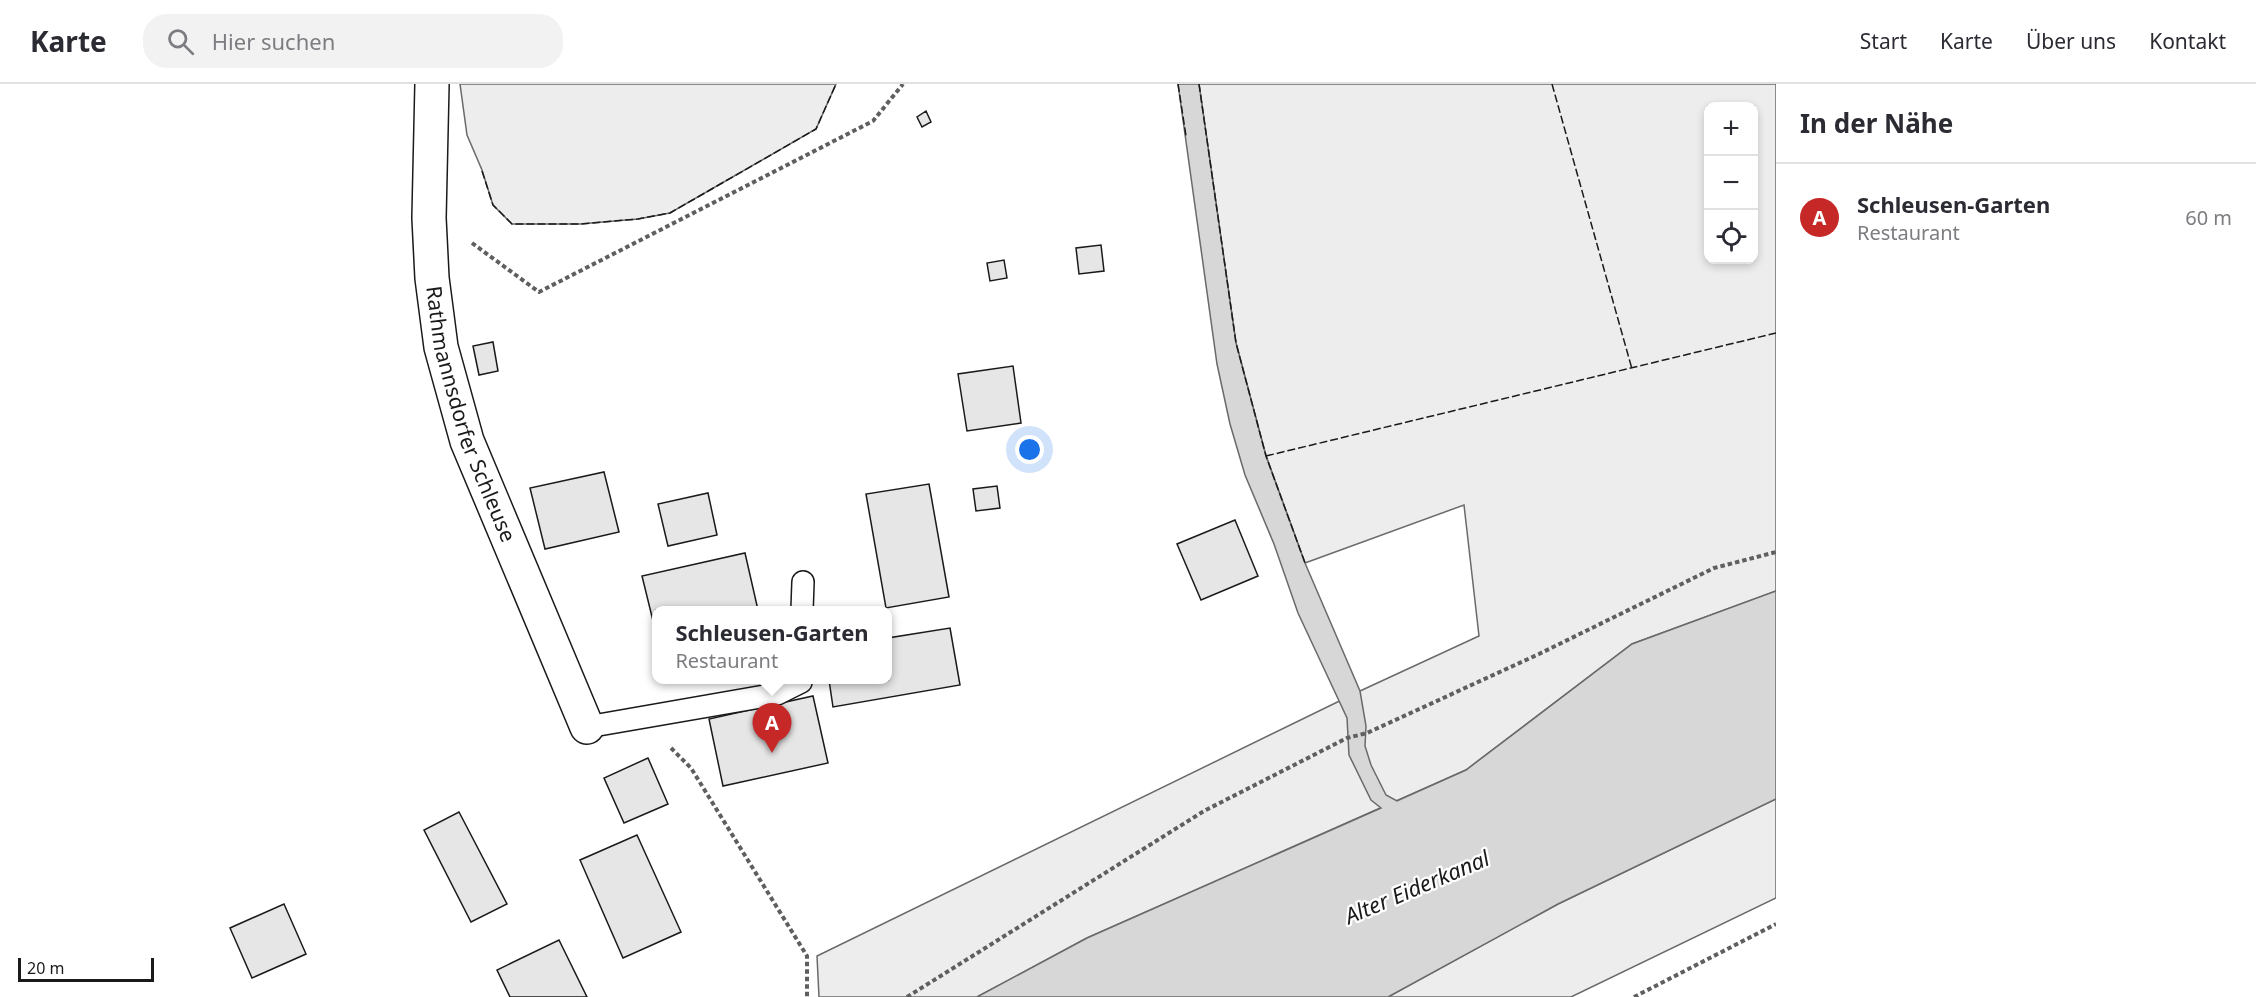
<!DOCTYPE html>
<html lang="de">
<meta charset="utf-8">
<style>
:root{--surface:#fff;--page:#f2f2f3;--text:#2b2b33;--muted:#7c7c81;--line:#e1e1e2;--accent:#c62828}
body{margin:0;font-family:"Noto Sans",sans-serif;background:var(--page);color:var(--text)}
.controls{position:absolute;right:18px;top:18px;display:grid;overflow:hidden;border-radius:12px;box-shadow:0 3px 9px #0003}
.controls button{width:54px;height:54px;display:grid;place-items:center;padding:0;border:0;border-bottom:2px solid var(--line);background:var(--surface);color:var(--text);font:30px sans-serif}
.scale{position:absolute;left:18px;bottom:15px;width:136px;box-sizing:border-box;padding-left:6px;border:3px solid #1a1a1a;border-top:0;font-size:16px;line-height:21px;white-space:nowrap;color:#1a1a1a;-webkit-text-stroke:4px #fff;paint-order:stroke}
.you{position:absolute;left:1030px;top:366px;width:21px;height:21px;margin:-15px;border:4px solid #fff;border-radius:50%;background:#1a73e8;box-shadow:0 0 0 9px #1a73e833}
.badge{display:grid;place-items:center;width:39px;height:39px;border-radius:50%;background:var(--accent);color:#fff;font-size:20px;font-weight:700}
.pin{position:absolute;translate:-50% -50px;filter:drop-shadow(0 2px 3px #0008)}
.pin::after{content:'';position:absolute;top:32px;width:21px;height:18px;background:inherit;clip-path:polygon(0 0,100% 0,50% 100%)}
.popup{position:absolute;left:652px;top:522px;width:240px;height:78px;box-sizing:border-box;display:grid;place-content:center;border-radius:12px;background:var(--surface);filter:drop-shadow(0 2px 4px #0005);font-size:20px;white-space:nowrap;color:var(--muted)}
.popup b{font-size:22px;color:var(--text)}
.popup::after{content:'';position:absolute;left:50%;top:100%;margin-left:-12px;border:12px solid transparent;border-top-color:var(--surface)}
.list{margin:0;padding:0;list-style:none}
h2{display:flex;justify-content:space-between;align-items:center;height:78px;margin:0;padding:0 24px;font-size:26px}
h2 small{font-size:20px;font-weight:400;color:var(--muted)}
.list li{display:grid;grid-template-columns:39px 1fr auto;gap:18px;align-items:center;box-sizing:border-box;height:108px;padding:0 24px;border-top:2px solid var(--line)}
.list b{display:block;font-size:22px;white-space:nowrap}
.list p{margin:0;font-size:20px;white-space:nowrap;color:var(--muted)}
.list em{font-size:20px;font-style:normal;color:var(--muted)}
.icon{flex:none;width:33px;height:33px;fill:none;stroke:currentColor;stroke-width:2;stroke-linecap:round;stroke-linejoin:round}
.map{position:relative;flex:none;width:1776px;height:913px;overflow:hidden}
header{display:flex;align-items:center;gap:36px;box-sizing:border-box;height:84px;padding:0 30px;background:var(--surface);border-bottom:2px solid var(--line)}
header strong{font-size:28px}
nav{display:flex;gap:33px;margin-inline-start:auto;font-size:21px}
.search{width:420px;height:54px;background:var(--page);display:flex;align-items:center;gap:15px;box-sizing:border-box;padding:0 21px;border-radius:24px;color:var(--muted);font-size:22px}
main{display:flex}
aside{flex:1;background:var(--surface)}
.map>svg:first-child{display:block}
.built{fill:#ededed;stroke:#6a6a6a;stroke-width:1.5;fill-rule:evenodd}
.water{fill:#d7d7d7;stroke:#6a6a6a;stroke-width:1.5}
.building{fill:#e6e6e6;stroke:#1a1a1a;stroke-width:1.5}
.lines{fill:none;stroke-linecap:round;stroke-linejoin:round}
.lane-casing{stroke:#1a1a1a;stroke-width:24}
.street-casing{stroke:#1a1a1a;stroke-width:36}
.path{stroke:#5f5f5f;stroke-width:4;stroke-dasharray:4.5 3;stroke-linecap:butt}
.lane{stroke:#fff;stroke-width:21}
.street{stroke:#fff;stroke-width:33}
.fence{stroke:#1a1a1a;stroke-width:1.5;stroke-dasharray:8 3;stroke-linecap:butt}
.labels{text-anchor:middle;stroke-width:4.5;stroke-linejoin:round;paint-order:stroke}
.street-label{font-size:21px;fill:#1a1a1a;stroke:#fff}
.water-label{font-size:22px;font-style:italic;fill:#1a1a1a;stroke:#fff}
</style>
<header>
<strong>Karte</strong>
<div class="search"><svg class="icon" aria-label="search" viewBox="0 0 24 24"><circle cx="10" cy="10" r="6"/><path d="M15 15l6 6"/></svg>Hier suchen</div>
<nav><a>Start</a><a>Karte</a><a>Über uns</a><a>Kontakt</a></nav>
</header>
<main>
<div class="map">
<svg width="1776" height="913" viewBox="0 0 1776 913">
<rect width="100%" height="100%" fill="#fff"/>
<path class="built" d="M460,0H836L816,45L670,129L638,135L580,140H512L493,121L482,86L467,51Z
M1199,0H1776V507L1632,560L1466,686L1087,854L977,913H819L817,872L1360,607L1479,552L1464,421L1305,479L1266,372L1236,259ZM1708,22H1754V176H1708Z
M1776,715V814L1571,913H1388L1558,820Z"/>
<path class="water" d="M1178,0H1199L1236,259L1266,372L1305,479L1360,607L1366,642L1365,662L1371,681L1386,711L1397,717L1466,686L1632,560L1776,507V715L1558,820L1388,913H977L1087,854L1381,724L1371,716L1349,671L1347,634L1298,529L1274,460L1245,391L1230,340L1217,280Z"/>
<path class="building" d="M926,27L931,38L922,43L917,33Z
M1101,161L1104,187L1079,190L1076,164Z
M1004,176L1007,194L990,197L987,179Z
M493,258L498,287L479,291L473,262Z
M1013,282L1021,339L967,347L958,290Z
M604,388L619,448L545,465L530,404Z
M929,400L949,513L886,524L866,410Z
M997,402L1000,424L976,427L973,405Z
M708,409L717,451L668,462L658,420Z
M1235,436L1258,492L1201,516L1177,460Z
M745,469L758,526H656V545H655L642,492Z
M950,544L960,601L833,623L829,596H888V554Z
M813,612L828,679L723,702L709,635Z
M648,674L668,720L624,739L604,694Z
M459,728L507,820L471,838L424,746Z
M637,751L681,848L623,874L580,776Z
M284,820L306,870L252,894L230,844Z
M559,856L587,913H510L497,886Z"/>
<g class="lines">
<defs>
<path id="lane" d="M802,526L803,498
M587,643L777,610L801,598V596"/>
<g id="street">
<path id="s1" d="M432,0L429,134L432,194L441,263L467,357L587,643"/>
</g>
</defs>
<use href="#lane" class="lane-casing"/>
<use href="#street" class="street-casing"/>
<path class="path" d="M472,159L539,208L873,37L903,0
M671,664L691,684L807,872V913
M907,913L1204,727L1347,654L1367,649L1539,570L1714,484L1776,468
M1634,913L1776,840"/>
<use href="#lane" class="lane"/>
<use href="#street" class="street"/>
<path class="fence" d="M1178,0L1186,52
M1199,0L1236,259L1266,372L1305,479
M1552,0L1632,285
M482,87L493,121L512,140H580L638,135L670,129L816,45L836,0
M1266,372L1776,249"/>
</g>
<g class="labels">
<g class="street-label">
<text dy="7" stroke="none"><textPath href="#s1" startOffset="336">Rathmannsdorfer Schleuse</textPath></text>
</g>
<g class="water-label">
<text transform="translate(1417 803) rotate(-23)" y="8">Alter Eiderkanal</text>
</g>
</g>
</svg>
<div class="controls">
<button>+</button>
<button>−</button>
<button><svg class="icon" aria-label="locate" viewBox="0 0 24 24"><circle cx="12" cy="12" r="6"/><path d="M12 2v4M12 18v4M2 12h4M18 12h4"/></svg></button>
</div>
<div class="scale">20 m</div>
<div class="you"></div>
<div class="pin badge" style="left:772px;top:669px">A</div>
<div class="popup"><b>Schleusen-Garten</b>Restaurant</div>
</div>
<aside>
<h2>In der Nähe<small></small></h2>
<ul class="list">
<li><span class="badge">A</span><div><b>Schleusen-Garten</b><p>Restaurant</p></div><em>60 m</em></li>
</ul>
</aside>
</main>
